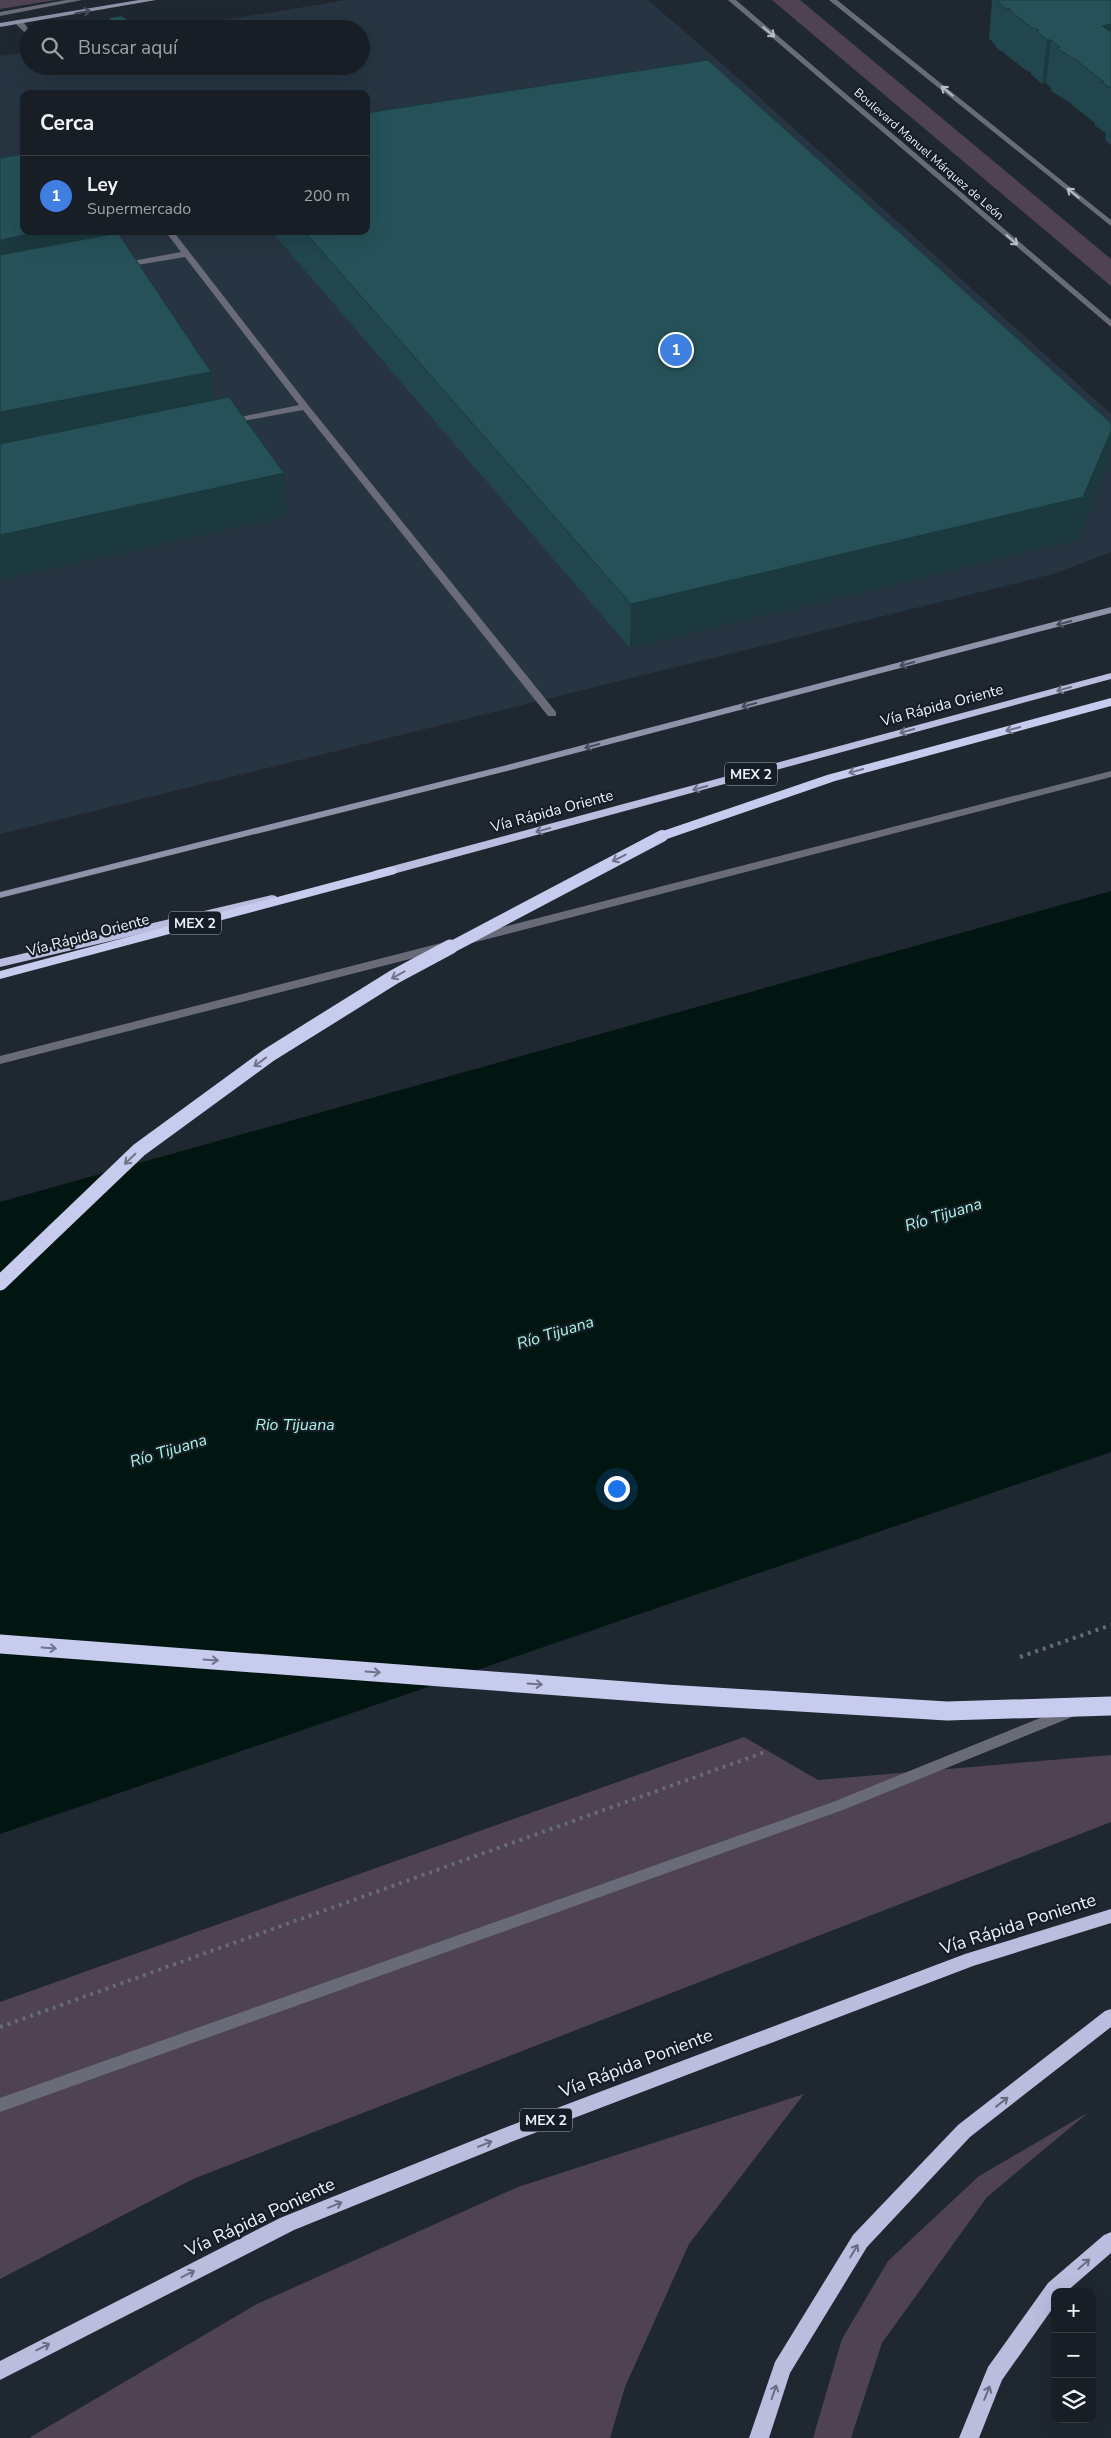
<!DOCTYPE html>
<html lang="es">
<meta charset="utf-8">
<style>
:root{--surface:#171e25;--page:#20272d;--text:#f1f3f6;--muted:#9ea2a7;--line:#363c42;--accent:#ea580c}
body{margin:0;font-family:"Nunito Sans",sans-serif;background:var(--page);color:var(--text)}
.controls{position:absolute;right:15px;bottom:15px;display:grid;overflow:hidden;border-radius:10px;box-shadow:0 5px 20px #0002}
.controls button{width:45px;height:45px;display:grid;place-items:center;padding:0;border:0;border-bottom:1px solid var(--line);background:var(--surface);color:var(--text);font:25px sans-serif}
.you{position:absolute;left:616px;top:1488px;width:18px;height:18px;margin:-12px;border:4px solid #fff;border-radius:50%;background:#1a73e8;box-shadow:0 0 0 8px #1a73e833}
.badge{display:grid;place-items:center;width:32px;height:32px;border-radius:50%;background:var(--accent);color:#fff;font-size:16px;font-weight:700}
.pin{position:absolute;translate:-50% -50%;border:2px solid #fff;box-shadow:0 1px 5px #0006}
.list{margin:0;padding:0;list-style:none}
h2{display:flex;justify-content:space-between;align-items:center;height:65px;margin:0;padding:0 20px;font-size:21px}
h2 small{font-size:16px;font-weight:400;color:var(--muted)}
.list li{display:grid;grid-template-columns:32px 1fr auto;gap:15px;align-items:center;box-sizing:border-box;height:80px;padding:0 20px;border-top:1px solid var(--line)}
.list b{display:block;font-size:19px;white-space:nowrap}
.list p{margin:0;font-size:16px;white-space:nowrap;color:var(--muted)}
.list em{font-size:16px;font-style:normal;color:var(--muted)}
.icon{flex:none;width:28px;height:28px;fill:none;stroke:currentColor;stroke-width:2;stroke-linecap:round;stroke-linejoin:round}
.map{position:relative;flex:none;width:1111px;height:2438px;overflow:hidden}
.search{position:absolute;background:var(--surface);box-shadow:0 5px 20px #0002;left:20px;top:20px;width:350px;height:55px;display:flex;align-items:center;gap:12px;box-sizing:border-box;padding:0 18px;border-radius:28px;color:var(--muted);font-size:19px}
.panel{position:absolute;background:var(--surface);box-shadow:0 5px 20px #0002;left:20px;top:90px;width:350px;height:145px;border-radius:10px}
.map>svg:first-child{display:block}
.built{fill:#273542;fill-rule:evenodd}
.green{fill:#4e4253}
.water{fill:#021611}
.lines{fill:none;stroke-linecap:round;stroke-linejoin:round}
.path{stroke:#646c74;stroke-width:4;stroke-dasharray:3 5;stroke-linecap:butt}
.service{fill:#696b79;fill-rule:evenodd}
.pedestrian{fill:#696b79;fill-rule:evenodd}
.tertiary{fill:#696b79;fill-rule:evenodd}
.secondary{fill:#8f92a9;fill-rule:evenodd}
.trunk{fill:#babdde;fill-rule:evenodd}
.motorway{fill:#c7cbee;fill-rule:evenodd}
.motorway-bridge-far2{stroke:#c7cbee;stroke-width:12}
.motorway-bridge-far1{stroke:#c7cbee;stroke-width:15}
.motorway-bridge{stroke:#c7cbee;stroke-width:19}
.wall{fill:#21464d}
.shaded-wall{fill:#1b393e}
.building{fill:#265159;stroke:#1b393e}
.oneway{stroke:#464c5b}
.oneway2{stroke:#b8bcc5}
.oneway3{stroke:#686e82}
.oneway4{stroke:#6e748a}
.labels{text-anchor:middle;stroke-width:4.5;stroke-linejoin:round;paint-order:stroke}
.far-street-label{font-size:12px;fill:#ecf2f8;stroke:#151e27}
.shield{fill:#151e27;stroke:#acb2b9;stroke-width:1}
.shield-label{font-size:14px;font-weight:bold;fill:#ecf2f8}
.street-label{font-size:15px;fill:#ecf2f8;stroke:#151e27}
.water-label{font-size:16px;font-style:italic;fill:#aaf6e2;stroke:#151e27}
.near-street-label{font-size:18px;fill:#ecf2f8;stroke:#151e27}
</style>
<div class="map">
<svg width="1111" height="2438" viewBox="0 0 1111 2438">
<rect width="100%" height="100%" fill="#1f2831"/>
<path class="built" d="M346,0H648L739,79L1111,414V552L1053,574L0,834V56L29,52V66H361V29H170ZM24,94H366V231H24Z"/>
<path class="green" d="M0,0H56L0,9Z
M772,0H800L1111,259V286Z
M744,1737L818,1780L1111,1755V1822L193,2179L0,2279V2002Z
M804,2094L689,2244L625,2387L610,2438H29L257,2304L518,2187Z
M1089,2112L987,2197L882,2343L851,2438H813L842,2339L888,2261L979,2176Z"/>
<path class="water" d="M1111,891V1452L0,1834V1202Z"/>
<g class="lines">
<path class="path" d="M1020,1657L1111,1625
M0,2027L768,1751"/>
<path class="service" d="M66,0H82L0,16V12Z
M16,20H22L29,30V37L16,24Z
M1111,771V777L472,943L466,939L468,936Z
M445,942L451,946L449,949L0,1064V1056Z
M1072,1705L1077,1707L1079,1711L1077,1715L843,1810L0,2112V2098L833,1802Z"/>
<path class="pedestrian" d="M165,231H173L308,405L556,712V716H548L303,410L226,424V420L299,405L185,257L119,268L118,266L122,263L181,252Z"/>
<path class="tertiary" d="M728,0H736L1111,320V327Z
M829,0H837L1111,220V226Z"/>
<path class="secondary" d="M139,0H156L0,27V23Z
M1111,607V613L511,770L0,898V892L503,766Z"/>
<path class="trunk" d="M1111,673V679L382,877L378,878L372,874L374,871Z
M272,895L276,896L278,899L276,902L0,967V959Z
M1111,1909V1923L973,1966L511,2142L294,2230L0,2380V2361L280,2218L499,2130L965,1954Z
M1111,2009V2027L970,2137L867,2247L790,2373L769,2438H749L775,2362L853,2235L958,2125L1105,2011Z
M1111,2232V2253L1066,2292H1055V2305L1002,2380L979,2438H959L988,2367L1048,2283L1104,2235Z"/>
<path class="motorway" d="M1111,698V706L835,781L667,839L662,840L655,836L657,833L827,775Z
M390,867L395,868L397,871L395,874L0,979V971Z"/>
<path class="motorway-bridge-far2" d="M448,949L662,836"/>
<path class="motorway-bridge-far1" d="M0,1283L139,1150L269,1055L394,977L450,947"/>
<path class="motorway-bridge" d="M0,1644L666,1694L947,1711L1111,1706"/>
</g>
<path class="wall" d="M992,0H1111V145L1105,140L1106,133L1095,126V123L1070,103L1051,91V88L1046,83L1042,84L1031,74V72L1027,71L1004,53V52L999,50L989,38Z
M109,18L129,22V29H110Z
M271,231H366L1107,468L1077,540L630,648Z"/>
<path class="shaded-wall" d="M129,22V29H116V25Z
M1111,24V66L1102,26Z
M1047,40H1051L1046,83L1042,84Z
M42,231H112L115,257L0,282V240Z
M211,372L214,414L0,456V412Z
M1111,431V443L1107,468L1077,540L630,648L631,604Z
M284,473L287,516L0,580V535Z"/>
<path class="building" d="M997,0H1111V24L1102,26L1111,32V88L1100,82H1104L1075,59L1056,48L1060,47L1051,40H1047L1036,31L1039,30L1032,28L1009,10L1011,9L1004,8Z
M122,16L129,22L116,25L109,18Z
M708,60L1111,423V431L1083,497L631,604L304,231H366V113Z
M24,154V231H42L0,240V158Z
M118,233L211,372L0,412V255Z
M229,397L284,473L0,535V444Z"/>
<defs><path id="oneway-shaft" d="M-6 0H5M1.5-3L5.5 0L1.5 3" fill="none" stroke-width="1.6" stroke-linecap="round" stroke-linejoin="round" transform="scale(1.25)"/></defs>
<g class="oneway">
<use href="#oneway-shaft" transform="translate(83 12) rotate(-10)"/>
<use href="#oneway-shaft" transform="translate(1064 623) rotate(165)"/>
<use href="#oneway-shaft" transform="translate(907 664) rotate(165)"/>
<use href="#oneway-shaft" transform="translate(749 705) rotate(165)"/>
<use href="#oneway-shaft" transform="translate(592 746) rotate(165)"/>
</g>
<g class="oneway2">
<use href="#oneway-shaft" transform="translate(769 32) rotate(40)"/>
<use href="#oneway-shaft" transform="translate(947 91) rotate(-141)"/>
<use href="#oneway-shaft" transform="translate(1073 193) rotate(-141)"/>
<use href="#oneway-shaft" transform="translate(1012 240) rotate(41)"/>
</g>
<g class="oneway3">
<use href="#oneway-shaft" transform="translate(1064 689) rotate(165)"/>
<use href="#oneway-shaft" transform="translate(907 731) rotate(165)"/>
<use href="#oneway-shaft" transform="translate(700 788) rotate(165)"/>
<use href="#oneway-shaft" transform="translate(543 830) rotate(165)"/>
<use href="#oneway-shaft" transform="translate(1002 2102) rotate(-38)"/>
<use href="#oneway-shaft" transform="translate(485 2144) rotate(-22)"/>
<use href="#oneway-shaft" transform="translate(335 2205) rotate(-22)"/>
<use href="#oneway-shaft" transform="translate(854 2251) rotate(-59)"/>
<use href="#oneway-shaft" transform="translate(1084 2264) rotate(-41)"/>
<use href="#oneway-shaft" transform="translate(188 2274) rotate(-27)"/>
<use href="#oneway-shaft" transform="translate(43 2347) rotate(-27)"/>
<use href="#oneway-shaft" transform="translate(774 2392) rotate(-71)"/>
<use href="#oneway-shaft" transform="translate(987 2393) rotate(-68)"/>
</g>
<g class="oneway4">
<use href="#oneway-shaft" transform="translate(1013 729) rotate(165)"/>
<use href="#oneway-shaft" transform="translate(856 771) rotate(165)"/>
<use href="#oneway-shaft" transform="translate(619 858) rotate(153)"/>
<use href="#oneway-shaft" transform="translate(398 975) rotate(151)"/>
<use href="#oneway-shaft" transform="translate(260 1062) rotate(144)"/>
<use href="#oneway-shaft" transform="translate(130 1159) rotate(136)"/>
<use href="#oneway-shaft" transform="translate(49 1648) rotate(4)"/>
<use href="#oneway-shaft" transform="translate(211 1660) rotate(4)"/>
<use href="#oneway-shaft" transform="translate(373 1672) rotate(4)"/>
<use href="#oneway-shaft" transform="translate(535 1684) rotate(4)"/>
</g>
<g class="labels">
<g class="far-street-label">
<text transform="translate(929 154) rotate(41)" y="4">Boulevard Manuel Márquez de León</text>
</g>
<g class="shield">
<rect x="725" y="762.5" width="52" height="23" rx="4"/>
<rect x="169" y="911.5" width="52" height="23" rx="4"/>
<rect x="520" y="2108.5" width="52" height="23" rx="4"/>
</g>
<g class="shield-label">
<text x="751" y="779">MEX 2</text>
<text x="195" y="928">MEX 2</text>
<text x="546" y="2125">MEX 2</text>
</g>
<g class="street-label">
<text transform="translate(942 705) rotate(-15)" y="5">Vía Rápida Oriente</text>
<text transform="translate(552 811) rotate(-15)" y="5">Vía Rápida Oriente</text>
<text transform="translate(88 935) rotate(-15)" y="5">Vía Rápida Oriente</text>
</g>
<g class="water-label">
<text transform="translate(943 1214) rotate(-17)" y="6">Río Tijuana</text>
<text transform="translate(555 1332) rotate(-17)" y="6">Río Tijuana</text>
<text x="295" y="1430">Rio Tijuana</text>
<text transform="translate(168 1450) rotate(-17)" y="6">Río Tijuana</text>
</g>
<g class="near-street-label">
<text transform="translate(1018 1924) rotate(-18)" y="6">Vía Rápida Poniente</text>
<text transform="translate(636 2063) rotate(-21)" y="6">Vía Rápida Poniente</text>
<text transform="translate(260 2217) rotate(-25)" y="6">Vía Rápida Poniente</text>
</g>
</g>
</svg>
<div class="controls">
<button>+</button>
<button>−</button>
<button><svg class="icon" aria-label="layers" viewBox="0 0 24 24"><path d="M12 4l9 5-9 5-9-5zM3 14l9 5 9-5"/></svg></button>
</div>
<div class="you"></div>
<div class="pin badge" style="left:676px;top:350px;background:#3f7fe0">1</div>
<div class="search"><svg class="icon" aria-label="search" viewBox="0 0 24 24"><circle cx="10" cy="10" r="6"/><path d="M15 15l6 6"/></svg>Buscar aquí</div>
<section class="panel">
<h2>Cerca<small></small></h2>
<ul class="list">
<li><span class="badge" style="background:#3f7fe0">1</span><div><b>Ley</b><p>Supermercado</p></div><em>200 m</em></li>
</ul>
</section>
</div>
